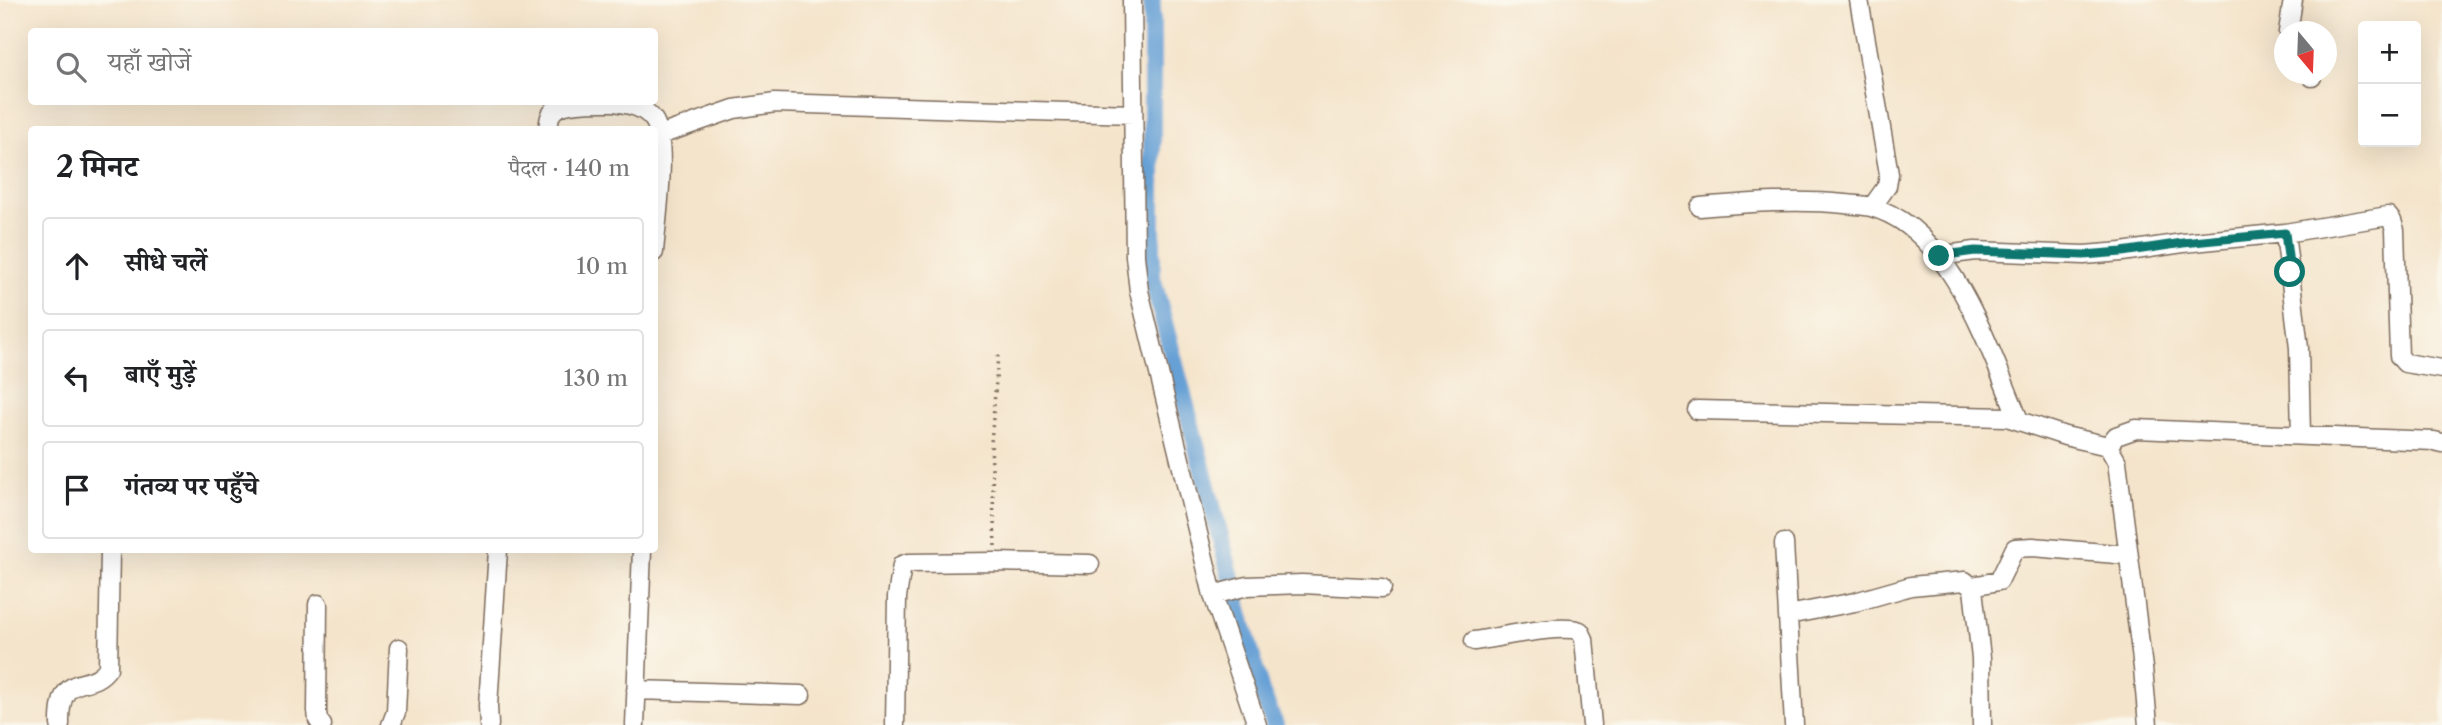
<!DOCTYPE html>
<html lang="hi">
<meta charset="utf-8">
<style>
:root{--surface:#fff;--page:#f6f6f6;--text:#202124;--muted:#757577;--line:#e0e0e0}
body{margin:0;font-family:"Libre Caslon Text","Noto Serif Devanagari",serif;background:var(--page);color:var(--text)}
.controls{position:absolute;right:21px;top:21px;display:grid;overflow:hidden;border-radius:7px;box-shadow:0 7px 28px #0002}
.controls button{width:63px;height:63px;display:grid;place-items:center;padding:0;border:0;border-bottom:2px solid var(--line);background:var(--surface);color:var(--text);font:35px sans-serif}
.compass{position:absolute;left:2274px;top:21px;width:63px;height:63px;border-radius:50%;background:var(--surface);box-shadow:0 7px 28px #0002;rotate:161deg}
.stop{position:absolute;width:21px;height:21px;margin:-16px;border:5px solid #0f766e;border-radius:50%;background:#fff}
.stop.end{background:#0f766e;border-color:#fff;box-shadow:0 2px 7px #0008}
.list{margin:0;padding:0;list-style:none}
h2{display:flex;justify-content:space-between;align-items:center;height:91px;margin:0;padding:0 28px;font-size:30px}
h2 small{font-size:23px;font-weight:400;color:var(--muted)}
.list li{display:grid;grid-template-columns:46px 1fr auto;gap:21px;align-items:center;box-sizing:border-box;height:98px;margin:0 14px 14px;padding:0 14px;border:2px solid var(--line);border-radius:7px}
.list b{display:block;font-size:26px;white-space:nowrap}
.list em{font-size:23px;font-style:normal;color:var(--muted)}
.icon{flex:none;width:38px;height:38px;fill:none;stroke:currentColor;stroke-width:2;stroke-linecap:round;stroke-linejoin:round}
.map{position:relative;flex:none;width:2442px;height:725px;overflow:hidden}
.search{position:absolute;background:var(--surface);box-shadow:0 7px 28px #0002;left:28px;top:28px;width:630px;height:77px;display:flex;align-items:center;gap:18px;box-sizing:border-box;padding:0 24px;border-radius:7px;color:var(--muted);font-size:26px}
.panel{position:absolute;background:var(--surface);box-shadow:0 7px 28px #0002;left:28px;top:126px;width:630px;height:427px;border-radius:7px}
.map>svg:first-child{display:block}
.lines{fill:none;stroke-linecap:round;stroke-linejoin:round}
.canal{stroke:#66a0d5;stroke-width:18}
.street-casing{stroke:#7c6b5b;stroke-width:21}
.path{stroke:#7c6b5b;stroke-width:3.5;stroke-dasharray:2 5;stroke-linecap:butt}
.street{stroke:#fff;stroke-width:18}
.route{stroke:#0f766e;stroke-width:9}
</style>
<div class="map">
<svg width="2442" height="725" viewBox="0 0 2442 725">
<rect width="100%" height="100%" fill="#fbf7ec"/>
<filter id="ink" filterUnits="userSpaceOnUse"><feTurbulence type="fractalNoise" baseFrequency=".0143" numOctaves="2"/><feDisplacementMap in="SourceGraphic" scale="14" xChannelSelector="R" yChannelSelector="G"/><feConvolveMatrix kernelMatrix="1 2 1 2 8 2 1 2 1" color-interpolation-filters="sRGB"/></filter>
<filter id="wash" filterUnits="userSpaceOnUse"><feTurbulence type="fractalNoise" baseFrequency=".00686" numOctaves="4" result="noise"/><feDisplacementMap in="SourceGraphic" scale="28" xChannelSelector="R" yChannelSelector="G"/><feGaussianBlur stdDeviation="1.57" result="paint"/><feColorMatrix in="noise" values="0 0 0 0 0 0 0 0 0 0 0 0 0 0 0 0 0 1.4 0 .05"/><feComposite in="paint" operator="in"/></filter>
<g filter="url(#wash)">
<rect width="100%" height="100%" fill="#f4e4cb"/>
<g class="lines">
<path class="canal" d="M1152,0V277L1261,692L1275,725"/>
</g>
</g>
<g filter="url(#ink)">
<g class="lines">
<defs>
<path id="street" d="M1132,0L1135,256L1139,291L1213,595L1257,725
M1859,0L1889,174L1887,186L1872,207
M2288,32L2293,0
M2312,77V74
M615,102C629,104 644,107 653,119C669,139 656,224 654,252
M548,130C549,122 549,113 556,109C567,101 599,102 613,102
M660,135L734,109L775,103L1133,114
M1700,207C1749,203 1796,199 1845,204C1853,205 1863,205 1871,207C1952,228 1990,352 2019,420
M2285,233L2299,348L2301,436
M1939,256L1975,251L2084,255L2122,252L2183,243L2285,233L2388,216L2392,221L2395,230L2399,356L2405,363L2442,369
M1697,410L2007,417L2065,436L2108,446L2117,462L2143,668L2148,725
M2108,446L2116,436L2136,429L2434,441L2442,443
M1784,543L1794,725
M1972,586L1999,581L2015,548L2033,547L2128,555
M1213,595L1247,586L1302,584L1382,588
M318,604L317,711L318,720L322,725
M1788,615L1855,602L1911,586L1965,581L1973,589L1981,658L1982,725
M1474,641C1496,638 1562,623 1580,631L1584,639L1592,725
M636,690L801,695
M60,725C59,667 89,695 108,668L110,550
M391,725L396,712L399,648
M489,725L488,706L498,550
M635,725L642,550
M895,725L897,597L902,565L908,563L995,562L1090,564"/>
</defs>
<use href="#street" class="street-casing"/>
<path class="path" d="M995,546L991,443L998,355"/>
<use href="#street" class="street"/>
</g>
</g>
<g class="lines" filter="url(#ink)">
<path class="route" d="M1939,256L1975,251L2084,255L2122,252L2183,243L2285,233L2290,272"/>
</g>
</svg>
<div class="controls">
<button>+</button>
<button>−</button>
</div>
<svg class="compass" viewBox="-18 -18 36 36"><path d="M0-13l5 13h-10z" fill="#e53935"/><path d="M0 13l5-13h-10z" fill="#757577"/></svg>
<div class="stop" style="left:2290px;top:272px"></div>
<div class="stop end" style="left:1939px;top:256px"></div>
<div class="search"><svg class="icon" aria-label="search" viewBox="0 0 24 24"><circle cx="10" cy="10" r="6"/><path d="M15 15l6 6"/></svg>यहाँ खोजें</div>
<section class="panel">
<h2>2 मिनट<small>पैदल · 140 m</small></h2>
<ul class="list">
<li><svg class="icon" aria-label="ahead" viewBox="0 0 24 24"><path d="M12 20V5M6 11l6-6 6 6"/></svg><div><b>सीधे चलें</b></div><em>10 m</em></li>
<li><svg class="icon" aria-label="left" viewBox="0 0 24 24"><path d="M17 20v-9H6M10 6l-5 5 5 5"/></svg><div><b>बाएँ मुड़ें</b></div><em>130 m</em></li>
<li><svg class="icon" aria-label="arrive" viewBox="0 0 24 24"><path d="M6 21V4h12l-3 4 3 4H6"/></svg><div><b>गंतव्य पर पहुँचे</b></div></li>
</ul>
</section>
</div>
